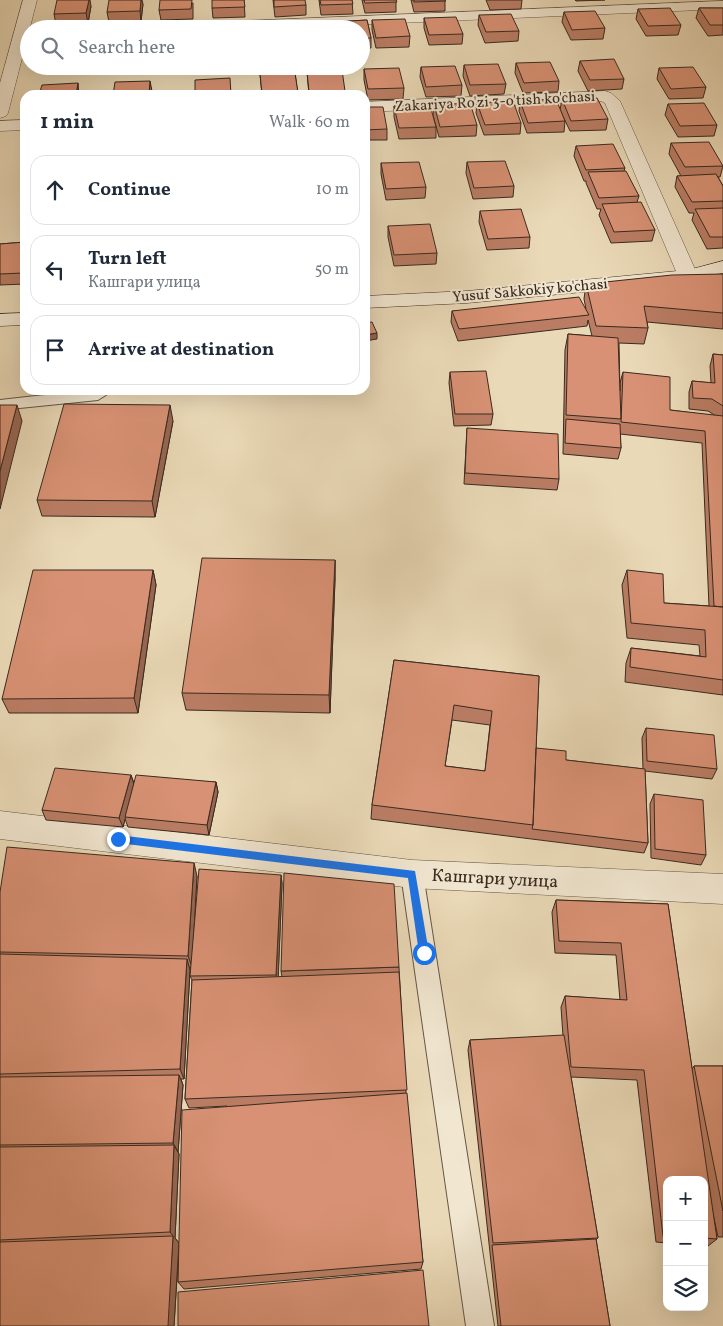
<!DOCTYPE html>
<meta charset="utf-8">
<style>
:root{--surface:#fff;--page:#f2f2f3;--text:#1f2937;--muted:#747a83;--line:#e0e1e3}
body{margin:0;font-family:Vollkorn,serif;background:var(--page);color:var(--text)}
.controls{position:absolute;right:15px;bottom:15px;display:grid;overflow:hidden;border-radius:10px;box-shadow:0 5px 20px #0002}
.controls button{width:45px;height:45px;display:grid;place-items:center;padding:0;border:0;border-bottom:1px solid var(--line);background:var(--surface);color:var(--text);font:25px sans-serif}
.stop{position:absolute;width:15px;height:15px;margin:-11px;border:4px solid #1a73e8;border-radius:50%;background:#fff}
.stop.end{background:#1a73e8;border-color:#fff;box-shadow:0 1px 5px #0008}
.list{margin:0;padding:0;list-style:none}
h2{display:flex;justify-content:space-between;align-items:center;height:65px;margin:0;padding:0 20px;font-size:21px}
h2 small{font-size:16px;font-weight:400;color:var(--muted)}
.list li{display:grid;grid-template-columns:32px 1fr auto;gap:15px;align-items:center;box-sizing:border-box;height:70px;margin:0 10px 10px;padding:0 10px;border:1px solid var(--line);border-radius:15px}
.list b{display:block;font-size:19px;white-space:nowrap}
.list p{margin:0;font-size:16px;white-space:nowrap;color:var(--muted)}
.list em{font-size:16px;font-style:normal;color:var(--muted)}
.icon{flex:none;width:28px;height:28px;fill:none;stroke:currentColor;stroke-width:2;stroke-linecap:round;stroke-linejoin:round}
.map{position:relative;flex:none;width:723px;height:1326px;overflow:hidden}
.search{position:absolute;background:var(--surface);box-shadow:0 5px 20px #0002;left:20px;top:20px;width:350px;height:55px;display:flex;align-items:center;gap:12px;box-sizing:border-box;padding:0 18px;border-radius:28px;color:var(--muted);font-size:19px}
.panel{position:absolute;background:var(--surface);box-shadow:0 5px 20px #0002;left:20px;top:90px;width:350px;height:305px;border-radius:15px}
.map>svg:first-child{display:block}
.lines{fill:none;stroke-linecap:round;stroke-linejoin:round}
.service-casing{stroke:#655646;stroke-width:2}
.minor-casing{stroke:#655646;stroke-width:1}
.secondary-casing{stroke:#392a20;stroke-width:1}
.service{fill:#f1e6d0;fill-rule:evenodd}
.minor{fill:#f1e6d0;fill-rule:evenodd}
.secondary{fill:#f1e6d0;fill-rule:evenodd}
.wall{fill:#ba7d64;stroke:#392a20;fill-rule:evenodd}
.shaded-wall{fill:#976651;stroke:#392a20}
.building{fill:#d89174;stroke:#392a20;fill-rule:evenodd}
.route{fill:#1a73e8}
.labels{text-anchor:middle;stroke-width:4;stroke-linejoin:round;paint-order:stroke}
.far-street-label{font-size:15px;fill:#392a20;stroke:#f1e6d0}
.street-label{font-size:18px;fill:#392a20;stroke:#f1e6d0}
</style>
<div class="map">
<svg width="723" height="1326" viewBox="0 0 723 1326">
<rect width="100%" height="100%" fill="#ead9b7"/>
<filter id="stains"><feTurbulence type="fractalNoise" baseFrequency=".004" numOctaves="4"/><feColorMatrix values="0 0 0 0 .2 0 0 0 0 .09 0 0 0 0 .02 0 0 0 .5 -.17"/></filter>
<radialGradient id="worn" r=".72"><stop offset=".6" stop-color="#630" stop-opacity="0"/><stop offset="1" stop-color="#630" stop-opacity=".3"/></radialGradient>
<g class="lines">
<defs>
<path id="service" d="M89,390H105L106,395L98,400L0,410V400Z
M412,864L420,867L423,874L494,1326H466L401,874L404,867Z"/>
<path id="minor" d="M23,0H37L8,113L6,116L0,118V83Z
M723,1V9L258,29H140L147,25Z
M605,91L611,93L620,101L698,276L695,280H681L678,276L605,103L601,101L365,112V102Z
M25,120V130L0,131V121Z
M0,811L412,860L723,874V904L412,888L0,839Z"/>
<path id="secondary" d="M723,261V273L688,282L467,303L365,308V296L467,291L688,270Z
M25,313V325L0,326V314Z"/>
</defs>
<use href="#service" class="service-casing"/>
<use href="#minor" class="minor-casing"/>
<use href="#secondary" class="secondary-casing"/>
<use href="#service" class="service"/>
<use href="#minor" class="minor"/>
<use href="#secondary" class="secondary"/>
</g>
<path class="wall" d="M244,0L245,17L213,18L212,8Z
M273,0L306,5V15L275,17Z
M319,0H352L353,14L321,15Z
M362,0H396V12L365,13Z
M411,0H445V11L414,12Z
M486,0H522L521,9L490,10Z
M575,0H605L576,1Z
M193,3V19L161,20L159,10Z
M143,4L141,21L109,22L107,12Z
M91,6L88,23L56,24L54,14Z
M699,8H723V35L708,36L696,18Z
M638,9L681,25L678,35L646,36L636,19Z
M564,12L605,28L603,39L571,40L562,22Z
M479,15L519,31L518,41L485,43L478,25Z
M424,18L463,34L462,44L429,45L424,28Z
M367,20L371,38V48H361V29H335L334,22Z
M372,20L410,36L409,47L376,48L372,30Z
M580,61L624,79L622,89L588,91L578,71Z
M516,63L559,81L558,92L523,93L515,73Z
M464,65L506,84L504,94L470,96L463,76Z
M421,67L462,85L461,96L426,97L420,77Z
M659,68L706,87L703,98L669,99L657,79Z
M364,69L404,88L403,99L368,100L364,80Z
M307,72L345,91V95H309Z
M295,73L298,95H262L260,74Z
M562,99L608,119L606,130L570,131L560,110Z
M520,101L565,121L564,132L527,133L519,111Z
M477,103L521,123L520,134L484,135L476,113Z
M668,104L717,125L714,136L678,137L665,115Z
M434,105L477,125L476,136L439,137L433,115Z
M394,106L436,127V138L399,139L394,117Z
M365,107L387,129V140H365Z
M671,143L723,166L720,177H718L723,186V248L707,249L692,220L694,213H689L675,187L677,176H681L669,154Z
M576,146L625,168L624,171L639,196L637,202L655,230L652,241L611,243L599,215L601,209H597L586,183V181H584L574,156Z
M467,162L514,186L513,197L473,199L466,173Z
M381,163L426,187L425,198L386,200L381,174Z
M25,190V215L22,204Z
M480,211L530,237L529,248L487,250L479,222Z
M388,226L437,253L436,264L394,266L388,237Z
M25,242V284L0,285V244Z
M723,274V329L647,322L648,328L644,344L619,343L620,391V383L623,372L670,410L716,416L708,411L689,409V392L692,381L711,383L710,366L713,354L723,355V695L625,682L626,663L631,648L700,656L699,645L627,638L622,585L627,570L664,603L709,606L702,443L620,434L621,448L618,459L563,454L565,350L568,334L592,336L588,320L587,326L458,341L451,322L452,311L586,309L584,299L586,284Z
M450,372L493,414L491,425L454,426L449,383Z
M173,421L155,517L42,516L37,500Z
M467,428L559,479L557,490L464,484Z
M335,560V579L330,713L186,710L182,693Z
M153,570L156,585L138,713H9L2,699Z
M394,660L539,676L536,748L566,760L643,769L642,738L646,728L717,769L712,779L645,771L648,843L644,853L371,819L372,805ZM452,720L490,725L485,771L445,766Z
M131,775L134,783L216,782L218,792L209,835L128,827L125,819L123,827L46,820L42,810Z
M654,794L706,855L701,865L651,858L650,804Z
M281,875L282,884L278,977H282L281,971L399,967L406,1093L423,1262L421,1269L184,1289L178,1282L179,1245L174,1326H0V892L197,876L194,928ZM189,967H191L190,976L192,980L185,1099L189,1108L227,1106L179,1243L175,1238L179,1154L178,1152L183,1085L181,1079H184L190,970Z
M556,900L668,904L692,1069L694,1066H723V1237H718L712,1209L717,1239L708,1246H704V1180H667V1243L656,1242L637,1080L571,1077L598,1238L596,1239L610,1326H498L468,1050L470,1040L563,1036L561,1007L565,996L620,1000L616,955L555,953L552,912Z"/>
<path class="shaded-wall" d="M89,0H90L91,6L88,23L86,13Z
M141,0H142L143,4L141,21L140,11Z
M150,81L152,91V95H149Z
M78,83L79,95H76Z
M25,263V279L23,273Z
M377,333V339L365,341V335Z
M17,405L22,421L0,509V471Z
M170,405L173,421L155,517L152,501Z
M335,560V579L330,713L329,695Z
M153,570L156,585L138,713L134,698Z
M131,775L134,785L123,827L119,818Z
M216,782L218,792L209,835L207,825Z
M194,863L197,876L192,967L188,956Z
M281,875L282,884L278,983L276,975Z
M187,959L190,970L184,1079L180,1069Z
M179,1075L183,1085L178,1152L173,1143Z
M174,1145L179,1154L175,1238L179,1243L174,1326H167L173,1236L170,1232Z"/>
<path class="building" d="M57,0H89L86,13L54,14Z
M109,0H141L140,11L107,12Z
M160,0H192L191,9L159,10Z
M212,0H244L245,7L212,8Z
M274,0H305L306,5L274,7Z
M320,0H352L353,4L321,5Z
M364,0H396L397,2L365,3Z
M414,0H445L446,1L414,2Z
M670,8L681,25L648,26L638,9Z
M699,8H723V25H710Z
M595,11L605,28L572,30L564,12Z
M511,14L519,31L486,32L479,15Z
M456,17L463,34L429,35L424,18Z
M405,19L410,36L376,38L372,20Z
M367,20L371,38H361V29H336L334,22Z
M328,22L329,29H296L295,23Z
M288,23V29H255V24Z
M243,25V29H210V26Z
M194,27V29H161V28Z
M614,59L624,79L590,80L580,61Z
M550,62L559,81L524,83L516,63Z
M498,64L506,84L470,85L464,65Z
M455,66L462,85L426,87L421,67Z
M693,67L706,87L671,89L659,68Z
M399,68L404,88L368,89L364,69Z
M342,70L345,91L309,92L307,72Z
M295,73L298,93L262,94L260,74Z
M230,78L231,95H195V80Z
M150,81L149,95H113L115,82Z
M78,83L76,95H39L42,85Z
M597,98L608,119L571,121L562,99Z
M556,99L565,121L528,123L520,101Z
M513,101L521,123L485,125L477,103Z
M470,103L477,125L440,127L434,105Z
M704,103L717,125L680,126L668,104Z
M430,105L436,127L399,128L394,106Z
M365,107H383L387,129L365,130Z
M709,142L723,166L685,167L671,143Z
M613,144L625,168L586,170L576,146Z
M505,161L514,186L474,188L467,162Z
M419,162L426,187L386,189L381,163Z
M626,171L639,196L599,198L588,172Z
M716,174L723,186V201L692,202L677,176Z
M25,190V204H22Z
M641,202L655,230L614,232L602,204Z
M723,208V237H710L695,209Z
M521,209L530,237L488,239L480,211Z
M430,224L437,253L394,255L388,226Z
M25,242V263L23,273L0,274V244Z
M723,274V313L644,306L648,328L596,326L586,284L672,275Z
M579,297L589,315L459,329L452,311Z
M372,322L377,333L365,335V323Z
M568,334L618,338L621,419L566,415Z
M713,354L723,355V406L712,399L693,398L692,381L715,383Z
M486,371L493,414H455L450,372Z
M623,372L670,377V410L723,416V607L714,606L705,431L621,422Z
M64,404L170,405L152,501L37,500Z
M0,405H17L0,471Z
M566,419L620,424L621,448L565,443Z
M467,428L558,434L559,479L465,473Z
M202,558L335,560L329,695L182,693Z
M33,570H153L134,698L2,699Z
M627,570L663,574L664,603L723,607V680L630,667L631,648L706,657L705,630L631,623Z
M394,660L539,676L533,825L372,805ZM454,705L492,711L485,771L445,766Z
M646,728L714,735L717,769L647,761Z
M536,748L566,751V760L645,769L648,843L532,829L533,825Z
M55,768L131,775L119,818L42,810Z
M136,775L216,782L207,825L125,817Z
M654,794L703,800L706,855L655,849Z
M7,847L194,863L188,956L0,952V892Z
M199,869L281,875L276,975L190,976Z
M284,873L394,884L399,967L281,971Z
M556,900L668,904L717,1239L704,1238V1180H667V1236H663L644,1070L571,1067L565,996L627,1000L621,943L559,941Z
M0,954L187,959L180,1069L0,1074Z
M399,972L407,1090L185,1099L192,980Z
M564,1035L598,1238L493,1243L470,1040Z
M694,1066H723V1211Z
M179,1075L173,1143L0,1145V1077Z
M407,1093L423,1262L178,1282L182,1110Z
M174,1145L170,1232L0,1240V1147Z
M173,1236L168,1326H0V1242Z
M596,1239L610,1326H501L492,1245Z
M423,1270L429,1326H178V1292Z"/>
<path class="route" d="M118,835L415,871L429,953L424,957L419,953L408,878L118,843L113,839Z"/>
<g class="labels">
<g class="far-street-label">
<text transform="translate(495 101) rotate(-3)" y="5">Zakariya Ro'zi 3-o'tish ko'chasi</text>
<text transform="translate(530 290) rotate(-5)" y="5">Yusuf Sakkokiy ko'chasi</text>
</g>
<g class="street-label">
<text transform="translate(495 878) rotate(3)" y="6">Кашгари улица</text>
</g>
</g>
<rect width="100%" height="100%" filter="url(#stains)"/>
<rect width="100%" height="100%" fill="url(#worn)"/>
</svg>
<div class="controls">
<button>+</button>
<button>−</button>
<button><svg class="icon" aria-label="layers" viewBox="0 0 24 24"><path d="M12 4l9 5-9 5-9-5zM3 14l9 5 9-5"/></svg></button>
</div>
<div class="stop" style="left:424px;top:953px"></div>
<div class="stop end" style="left:118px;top:839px"></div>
<div class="search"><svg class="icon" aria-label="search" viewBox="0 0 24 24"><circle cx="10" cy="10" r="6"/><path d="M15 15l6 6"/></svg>Search here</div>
<section class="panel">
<h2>1 min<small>Walk · 60 m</small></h2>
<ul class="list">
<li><svg class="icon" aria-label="ahead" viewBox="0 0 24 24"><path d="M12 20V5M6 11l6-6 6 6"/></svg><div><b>Continue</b></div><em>10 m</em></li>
<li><svg class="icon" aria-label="left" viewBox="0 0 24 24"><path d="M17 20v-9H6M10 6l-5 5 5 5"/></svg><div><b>Turn left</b><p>Кашгари улица</p></div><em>50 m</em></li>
<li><svg class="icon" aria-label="arrive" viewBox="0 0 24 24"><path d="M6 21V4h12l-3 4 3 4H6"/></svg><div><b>Arrive at destination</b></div></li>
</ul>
</section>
</div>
